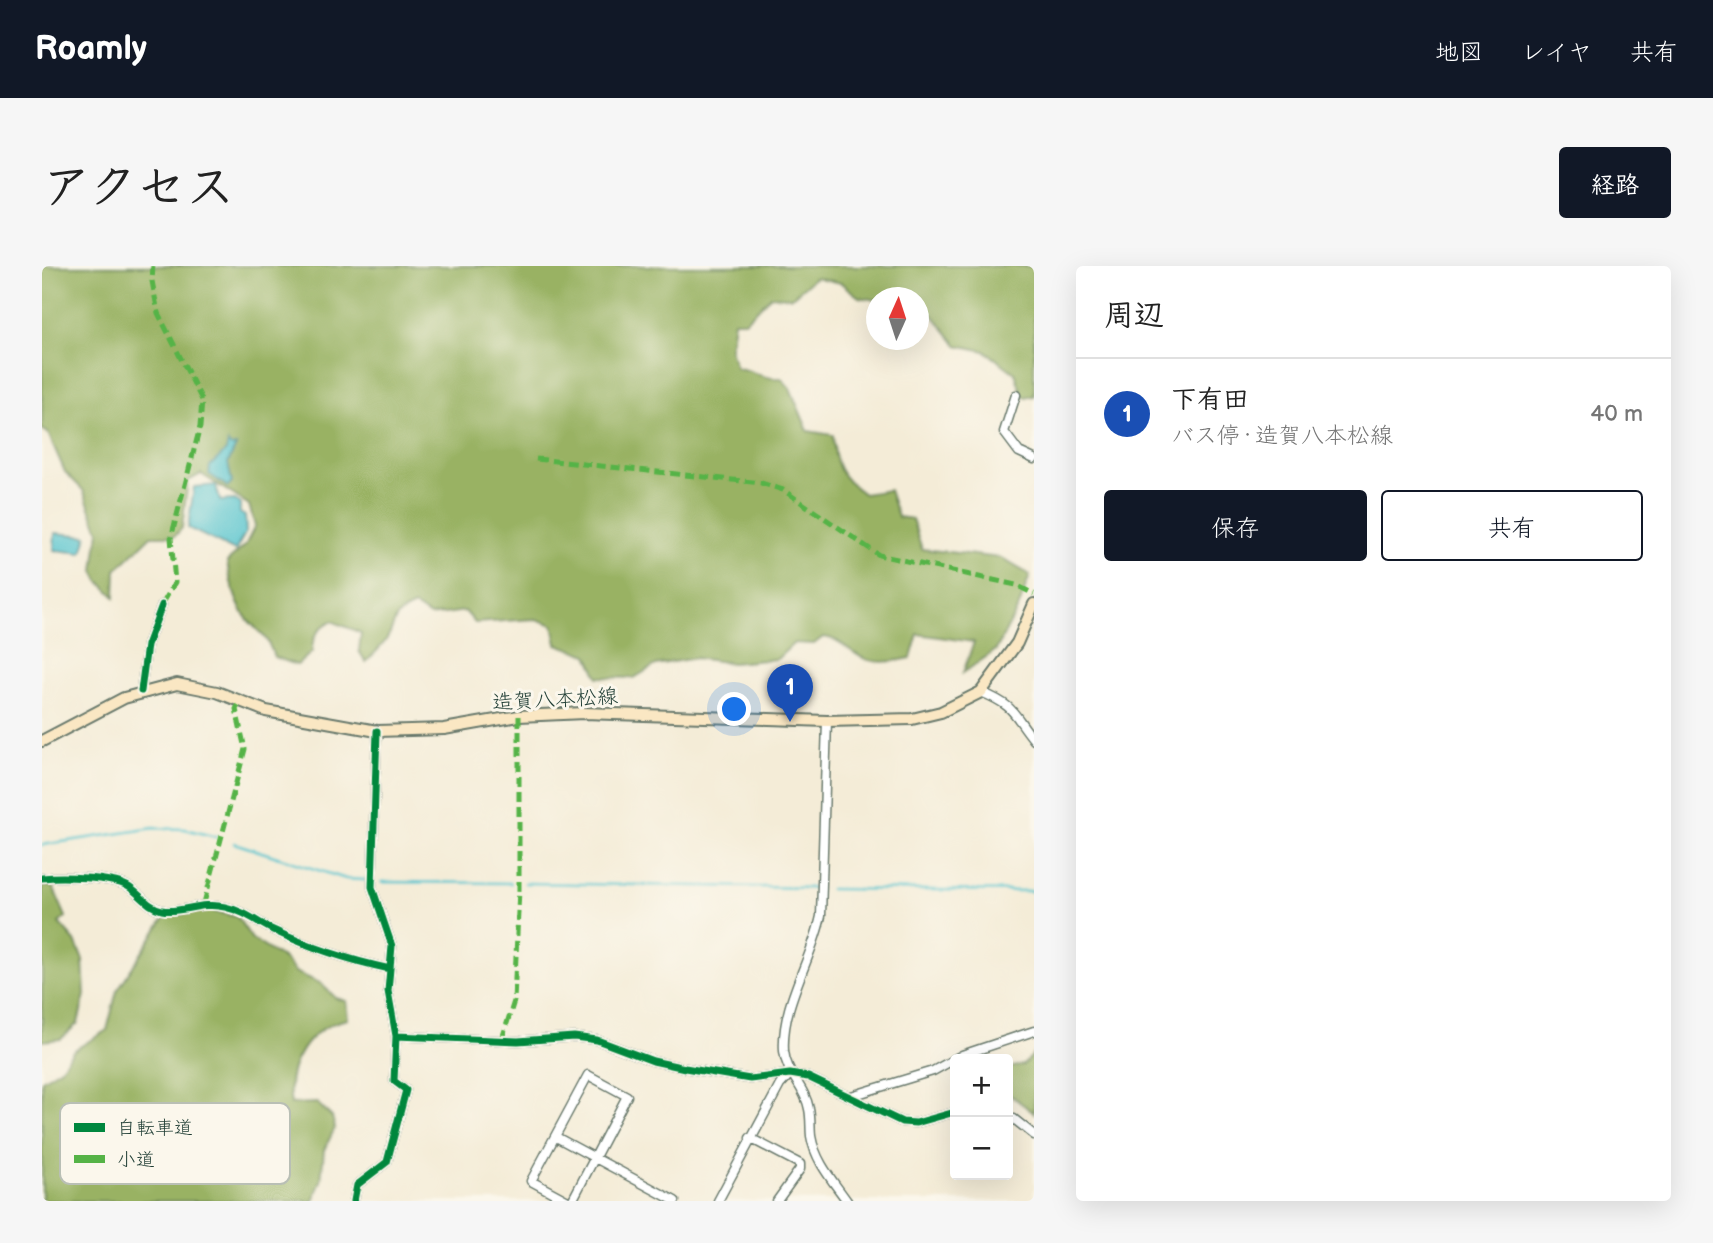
<!DOCTYPE html>
<html lang="ja">
<meta charset="utf-8">
<style>
:root{--surface:#fff;--page:#f6f6f6;--text:#222;--muted:#767676;--line:#e0e0e0;--accent:#111827}
body{margin:0;font-family:"Balsamiq Sans","Klee One",sans-serif;background:var(--page);color:var(--text)}
.controls{position:absolute;right:21px;bottom:21px;display:grid;overflow:hidden;border-radius:7px;box-shadow:0 7px 28px #0002}
.controls button{width:63px;height:63px;display:grid;place-items:center;padding:0;border:0;border-bottom:2px solid var(--line);background:var(--surface);color:var(--text);font:35px sans-serif}
.compass{position:absolute;left:824px;top:21px;width:63px;height:63px;border-radius:50%;background:var(--surface);box-shadow:0 7px 28px #0002;rotate:3deg}
.you{position:absolute;left:693px;top:444px;width:24px;height:24px;margin:-18px;border:5px solid #fff;border-radius:50%;background:#1a73e8;box-shadow:0 0 0 10px #1a73e833}
.badge{display:grid;place-items:center;width:46px;height:46px;border-radius:50%;background:var(--accent);color:#fff;font-size:23px;font-weight:700}
.pin{position:absolute;translate:-50% -58px;filter:drop-shadow(0 2px 4px #0008)}
.pin::after{content:'';position:absolute;top:37px;width:24px;height:21px;background:inherit;clip-path:polygon(0 0,100% 0,50% 100%)}
.list{margin:0;padding:0;list-style:none}
h2{display:flex;justify-content:space-between;align-items:center;height:91px;margin:0;padding:0 28px;font-size:30px}
h2 small{font-size:23px;font-weight:400;color:var(--muted)}
.list li{display:grid;grid-template-columns:46px 1fr auto;gap:21px;align-items:center;box-sizing:border-box;height:112px;padding:0 28px;border-top:2px solid var(--line)}
.list b{display:block;font-size:26px;white-space:nowrap}
.list p{margin:0;font-size:23px;white-space:nowrap;color:var(--muted)}
.list em{font-size:23px;font-style:normal;color:var(--muted)}
.actions{display:flex;gap:14px;padding:21px 28px}
.actions a{flex:1;padding:16px 0;border:2px solid var(--accent);border-radius:7px;text-align:center;font-size:24px;color:var(--accent)}
.actions .main{background:var(--accent);color:#fff}
.map{position:relative;flex:none;width:992px;height:935px;overflow:hidden;border-radius:7px}
header{display:flex;align-items:center;gap:42px;box-sizing:border-box;height:98px;padding:0 35px;background:var(--accent);color:#fff}
header strong{font-size:33px}
nav{display:flex;gap:38px;margin-inline-start:auto;font-size:24px}
.intro{display:flex;align-items:center;justify-content:space-between;box-sizing:border-box;height:168px;padding:0 42px}
h1{margin:0;font-size:49px}
.button{padding:18px 32px;border-radius:7px;background:var(--accent);color:#fff;font-size:24px;font-weight:700}
main{display:flex;gap:42px;padding:0 42px}
aside{flex:1;background:var(--surface);border-radius:7px;box-shadow:0 7px 28px #0002}
.map>svg:first-child{display:block}
.forest{fill:#99b263;stroke:#5c784c;stroke-width:2}
.water{fill:#56c4ce;stroke:#3a8081;stroke-width:2}
.lines{fill:none;stroke-linecap:round;stroke-linejoin:round}
.stream{stroke:#56c4ce;stroke-width:2.5}
.minor-casing{stroke:#6a7a6d;stroke-width:11}
.secondary-casing{stroke:#6a7a6d;stroke-width:14}
.minor{stroke:#fff;stroke-width:8}
.secondary{stroke:#fae7c3;stroke-width:10}
.quiet{stroke:#55b346;stroke-width:5;stroke-dasharray:10 5;stroke-linecap:butt}
.cycleway-casing{stroke:#fbf7ec;stroke-width:11}
.cycleway{stroke:#00873e;stroke-width:7}
.labels{text-anchor:middle;stroke-width:6;stroke-linejoin:round;paint-order:stroke}
.street-label{font-size:21px;fill:#1f3d34;stroke:#fbf7ec}
.key{fill:#fbf7ec;stroke:#b9bfb5;stroke-width:2}
.key-label{font-size:19px;fill:#1f3d34}
</style>
<header>
<strong>Roamly</strong>
<nav><a>地図</a><a>レイヤ</a><a>共有</a></nav>
</header>
<div class="intro"><h1>アクセス</h1><a class="button">経路</a></div>
<main>
<div class="map">
<svg width="992" height="935" viewBox="0 0 992 935">
<rect width="100%" height="100%" fill="#fbf7ec"/>
<filter id="ink" filterUnits="userSpaceOnUse"><feTurbulence type="fractalNoise" baseFrequency=".0143" numOctaves="2"/><feDisplacementMap in="SourceGraphic" scale="14" xChannelSelector="R" yChannelSelector="G"/><feConvolveMatrix kernelMatrix="1 2 1 2 8 2 1 2 1" color-interpolation-filters="sRGB"/></filter>
<filter id="wash" filterUnits="userSpaceOnUse"><feTurbulence type="fractalNoise" baseFrequency=".00686" numOctaves="4" result="noise"/><feDisplacementMap in="SourceGraphic" scale="28" xChannelSelector="R" yChannelSelector="G"/><feGaussianBlur stdDeviation="1.57" result="paint"/><feColorMatrix in="noise" values="0 0 0 0 0 0 0 0 0 0 0 0 0 0 0 0 0 1.4 0 .05"/><feComposite in="paint" operator="in"/></filter>
<g filter="url(#wash)">
<rect width="100%" height="100%" fill="#f4ecd7"/>
<path class="forest" d="M0,0H992V130L981,131L973,107L943,85L915,79L885,42L877,40L876,32L834,34L817,31L799,17L773,11L750,31L729,30L703,55H692L688,83L694,102C711,103 720,114 739,112L748,122L766,165L791,169C792,197 798,212 822,228L847,224L856,251L870,253L880,283L959,292L988,309L977,340L954,384L921,407L932,376L876,368L869,392C854,395 833,399 819,391C805,384 798,372 781,371L772,378L752,377L735,393L690,397L653,392L614,399L592,412L556,411L546,389L515,378L511,359L494,353L433,357L423,345L388,350L373,340C347,350 356,356 344,374C339,382 330,389 324,396L317,385L319,367L290,355C276,362 270,370 270,386L255,399L232,391C224,368 222,372 207,355C194,340 188,315 185,296L203,280L213,260L207,239L159,208L146,215L140,262L133,270H109L74,304L73,331L57,315L52,305L57,265L41,224L23,206L6,167L0,163Z
M0,619L11,621L24,651L17,657L33,675L41,694L43,729L36,757L19,773L0,775Z
M162,643L195,651L210,673L243,694L253,706L278,717L294,732L304,735L306,753C266,761 242,799 249,838L275,837L290,851L293,862L282,884L279,915L271,935H0V814L19,802L31,785L65,764L75,725L123,651Z
M992,788V847L966,827V802L981,799Z"/>
<path class="water" d="M186,177L189,181L194,180L186,197L190,217L186,221L167,208L168,200L184,185Z
M174,219L178,235L193,234L198,238V247L203,250L204,266L193,285L146,262L152,221Z
M13,267L45,270L40,287L12,284Z"/>
<g class="lines">
<path class="stream" d="M192,577L304,613L323,614
M0,579L112,562L143,563L174,571
M340,616L469,617
M483,617L772,622
M788,623L992,625"/>
</g>
</g>
<g filter="url(#ink)">
<g class="lines">
<defs>
<path id="minor" d="M974,129L962,166L977,186L992,193
M99,425L105,379L120,339
M939,426C975,441 970,447 992,474
M785,455L779,650C770,694 739,738 742,785C744,808 763,820 767,843C769,852 768,861 769,870C773,895 791,915 805,935
M0,612C19,610 68,611 85,620C98,627 105,641 120,644C138,648 159,635 183,641C202,645 215,656 231,664C269,682 307,694 348,703
M354,770L476,775L532,771L555,774L611,795L643,802L708,813L748,808L766,811L860,856L874,857L913,846
M809,830L891,805L920,789L992,765
M966,852L972,853L992,869
M514,871L633,935
M708,872L758,898V903L735,935
M312,935L315,919L345,896L364,824L352,815L354,770L346,725L350,680L330,621L335,465
M526,935L489,915L546,809L585,830L530,935
M676,935L738,819L748,808"/>
<path id="secondary" d="M0,475L82,432L135,418L175,426L224,445L335,465L402,463L477,450L542,447L785,455L870,453L899,446L939,426L975,377L992,338"/>
</defs>
<use href="#minor" class="minor-casing"/>
<use href="#secondary" class="secondary-casing"/>
<use href="#minor" class="minor"/>
<use href="#secondary" class="secondary"/>
<path class="quiet" d="M111,0L110,15L116,47L160,134L158,161L129,272L133,316L120,339
M494,193L719,217L741,224L837,289L974,319L992,328
M162,637L203,483L194,443L199,435
M460,773L472,735L477,623V450"/>
<defs>
<path id="cycleway" d="M99,425L105,379L120,339
M0,612C19,610 68,611 85,620C98,627 105,641 120,644C138,648 159,635 183,641C202,645 215,656 231,664C269,682 307,694 348,703
M354,770L476,775L532,771L555,774L611,795L643,802L708,813L748,808L766,811L860,856L874,857L913,846
M312,935L315,919L345,896L364,824L352,815L354,770L346,725L350,680L330,621L335,465"/>
</defs>
<use href="#cycleway" class="cycleway-casing"/>
<use href="#cycleway" class="cycleway"/>
</g>
</g>
<g class="labels">
<g class="street-label">
<text transform="translate(513 433) rotate(-3)" y="7">造賀八本松線</text>
</g>
</g>
<rect x="18" y="837" width="230" height="81" rx="10" class="key"/>
<rect x="32" y="857" width="31" height="9" fill="#00873e"/>
<rect x="32" y="889" width="31" height="8" fill="#55b346"/>
<g class="key-label">
<text x="75" y="868">自転車道</text>
<text x="75" y="900">小道</text>
</g>
</svg>
<div class="controls">
<button>+</button>
<button>−</button>
</div>
<svg class="compass" viewBox="-18 -18 36 36"><path d="M0-13l5 13h-10z" fill="#e53935"/><path d="M0 13l5-13h-10z" fill="#767676"/></svg>
<div class="you"></div>
<div class="pin badge" style="left:748px;top:456px;background:#1a4fb4">1</div>
</div>
<aside>
<h2>周辺<small></small></h2>
<ul class="list">
<li><span class="badge" style="background:#1a4fb4">1</span><div><b>下有田</b><p>バス停 · 造賀八本松線</p></div><em>40 m</em></li>
</ul>
<div class="actions"><a class="main">保存</a><a>共有</a></div>
</aside>
</main>
